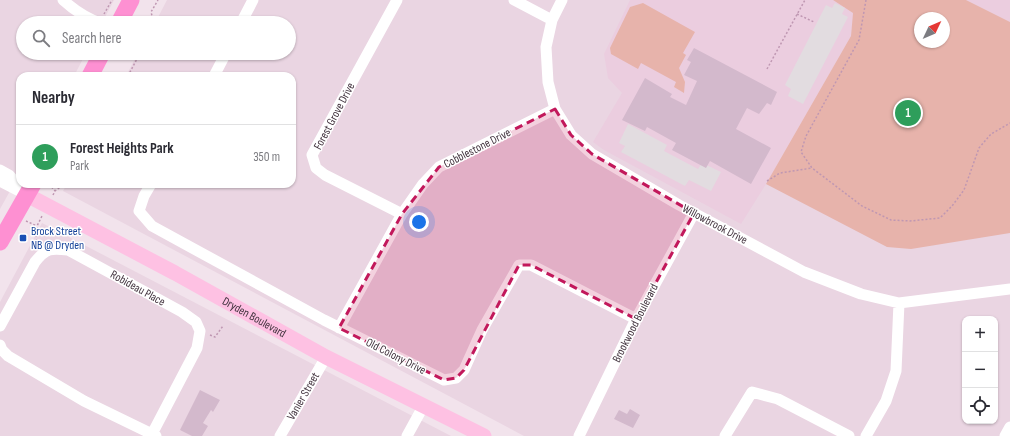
<!DOCTYPE html>
<meta charset="utf-8">
<style>
:root{--surface:#fff;--page:#f2f2f3;--text:#2b2b33;--muted:#7c7c81;--line:#e1e1e2;--accent:#d312fa}
body{margin:0;font-family:"Sofia Sans Condensed",sans-serif;background:var(--page);color:var(--text)}
.controls{position:absolute;right:12px;bottom:12px;display:grid;overflow:hidden;border-radius:8px;box-shadow:0 1px 3px #0004}
.controls button{width:36px;height:36px;display:grid;place-items:center;padding:0;border:0;border-bottom:1px solid var(--line);background:var(--surface);color:var(--text);font:20px sans-serif}
.compass{position:absolute;left:914px;top:12px;width:36px;height:36px;border-radius:50%;background:var(--surface);box-shadow:0 1px 3px #0004;rotate:46deg}
.you{position:absolute;left:419px;top:222px;width:14px;height:14px;margin:-10px;border:3px solid #fff;border-radius:50%;background:#1a73e8;box-shadow:0 0 0 6px #1a73e833}
.badge{display:grid;place-items:center;width:26px;height:26px;border-radius:50%;background:var(--accent);color:#fff;font-size:13px;font-weight:700}
.pin{position:absolute;translate:-50% -50%;border:2px solid #fff;box-shadow:0 1px 4px #0006}
.list{margin:0;padding:0;list-style:none}
h2{display:flex;justify-content:space-between;align-items:center;height:52px;margin:0;padding:0 16px;font-size:17px}
h2 small{font-size:13px;font-weight:400;color:var(--muted)}
.list li{display:grid;grid-template-columns:26px 1fr auto;gap:12px;align-items:center;box-sizing:border-box;height:64px;padding:0 16px;border-top:1px solid var(--line)}
.list b{display:block;font-size:15px;white-space:nowrap}
.list p{margin:0;font-size:13px;white-space:nowrap;color:var(--muted)}
.list em{font-size:13px;font-style:normal;color:var(--muted)}
.icon{flex:none;width:22px;height:22px;fill:none;stroke:currentColor;stroke-width:2;stroke-linecap:round;stroke-linejoin:round}
.map{position:relative;flex:none;width:1010px;height:436px;overflow:hidden}
.search{position:absolute;background:var(--surface);box-shadow:0 1px 3px #0004;left:16px;top:16px;width:280px;height:44px;display:flex;align-items:center;gap:10px;box-sizing:border-box;padding:0 14px;border-radius:22px;color:var(--muted);font-size:15px}
.panel{position:absolute;background:var(--surface);box-shadow:0 1px 3px #0004;left:16px;top:72px;width:280px;height:116px;border-radius:12px}
.map>svg:first-child{display:block}
.residential{fill:#ead5e2;fill-rule:evenodd}
.education{fill:#ebcddf}
.green{fill:#e7b3ab;fill-rule:evenodd}
.parking{fill:#e2dce0}
.building{fill:#d3b9cc}
.lines{fill:none;stroke-linecap:round;stroke-linejoin:round}
.path{stroke:#bf97b2;stroke-width:1.5;stroke-dasharray:2 2;stroke-linecap:butt}
.street{stroke:#fff;stroke-width:11}
.secondary{stroke:#fec1e3;stroke-width:15}
.primary{stroke:#fe90d2;stroke-width:17}
.marked{fill:#c2185b;fill-opacity:0.2;stroke:#c2185b;stroke-width:3;stroke-dasharray:8 5;stroke-linejoin:round}
.transit-dot{fill:#1a4fb4;stroke:#fff;stroke-width:1.5}
.labels{text-anchor:middle;stroke-width:3;stroke-linejoin:round;paint-order:stroke}
.street-label{font-size:12px;fill:#43343f;stroke:#fff}
.transit-label{font-size:12px;fill:#164399;stroke:#fff;text-anchor:start}
</style>
<div class="map">
<svg width="1010" height="436" viewBox="0 0 1010 436">
<rect width="100%" height="100%" fill="#f2e3ec"/>
<path class="residential" d="M0,0H114L102,23H23V53H86L74,76H20V173L0,209Z
M167,0H1010V436H524L63,191L67,184H292V76H126L138,53H289V23H155ZM920,18H944V42H920ZM965,319H995V421H965Z
M42,223L451,436H0V302Z"/>
<path class="education" d="M630,0H833L853,13L851,36L766,184L741,224L604,150L593,142L622,93L608,78L604,54Z
M966,0H1010V22Z"/>
<path class="green" d="M833,0H966L1010,22V233L911,249L887,247L766,184L851,36L853,13ZM920,18H944V42H920Z
M643,3L695,32L683,53L686,55L679,68L685,82L684,93L674,87L676,82L641,63L638,69L611,54L610,48L630,7Z"/>
<path class="parking" d="M835,3L845,8L842,14L848,17L803,104L788,96L791,89L785,85L826,5L832,8Z
M628,124L667,145L664,151L698,169L702,163L721,172L711,191L689,180L685,186L621,152L625,146L619,143Z"/>
<path class="building" d="M694,48L777,92L771,105L767,103L759,114L747,108L736,129L771,148L751,184L710,161L706,168L672,150L676,143L647,127L645,131L622,120L645,78L672,94L670,97L686,105L697,81L684,75L691,62L687,60Z
M200,390L220,400L213,412L211,410L203,423L208,426L202,436H192L180,430Z
M630,409L640,415L633,428L614,419L619,410L627,414Z"/>
<g class="lines">
<path class="path" d="M866,0L859,40L806,136L801,152L812,168L862,206L891,220L910,221L940,218L952,206L964,190L979,148L991,134L1010,123
M104,14L112,0
M797,14L814,22
M154,23L151,12L158,0
M767,69L805,0
M128,76L140,53
M767,181L780,173L812,168
M49,184L55,191
M53,195L55,191L64,184
M26,221L37,226
M36,245L37,226L42,216
M210,335L215,337L223,326"/>
<path class="street" d="M63,0C74,10 86,18 100,23
M397,0L312,155L316,168L325,175L402,214
M514,0L552,20
M562,0L552,20L546,47L548,82L555,109L571,135L592,154L679,205L804,272L861,294L899,303L1010,289
M241,23L253,0
M214,76L226,53
M0,170L9,175L27,195
M0,181L21,192
M151,184L144,196L139,211L152,226L324,320L444,380L456,378L464,370L482,330L519,265H531L636,319
M0,326L35,262C46,248 51,248 68,250L182,312L196,322L200,331L197,348L152,434
M339,328L402,214L423,184L439,167L555,109
M0,345L2,350L8,356L84,401L156,436
M280,436L326,357
M407,436L424,405
M579,436L636,319L694,213
M725,436L752,392L778,399L849,436
M866,436L886,401L896,371L899,303
M1005,436L1010,427"/>
<path class="secondary" id="s1" d="M27,195L175,273L326,357L484,436"/>
<path class="primary" d="M119,23L131,0
M90,76L102,53
M0,242L33,184"/>
</g>
<path class="marked" d="M555,109L571,135L592,154L694,213L636,319L531,265H519L464,370L456,378L444,380L339,328L402,214L439,167Z"/>
<rect class="transit-dot" x="19" y="234" width="8" height="8" rx="2"/>
<g class="labels">
<g class="street-label">
<text transform="translate(334 116) rotate(-62)" y="4">Forest Grove Drive</text>
<text transform="translate(477 148) rotate(-27)" y="4">Cobblestone Drive</text>
<text transform="translate(715 224) rotate(28)" y="4">Willowbrook Drive</text>
<text transform="translate(138 288) rotate(29)" y="4">Robideau Place</text>
<text dy="4" stroke="none"><textPath href="#s1" startOffset="258">Dryden Boulevard</textPath></text>
<text transform="translate(635 323) rotate(-63)" y="4">Brookwood Boulevard</text>
<text transform="translate(396 356) rotate(27)" y="4">Old Colony Drive</text>
<text transform="translate(303 396) rotate(-60)" y="4">Vanier Street</text>
</g>
<g class="transit-label">
<text x="31" y="235">Brock Street<tspan x="31" dy="14">NB @ Dryden</tspan></text>
</g>
</g>
</svg>
<div class="controls">
<button>+</button>
<button>−</button>
<button><svg class="icon" aria-label="locate" viewBox="0 0 24 24"><circle cx="12" cy="12" r="6"/><path d="M12 2v4M12 18v4M2 12h4M18 12h4"/></svg></button>
</div>
<svg class="compass" viewBox="-18 -18 36 36"><path d="M0-13l5 13h-10z" fill="#e53935"/><path d="M0 13l5-13h-10z" fill="#7c7c81"/></svg>
<div class="you"></div>
<div class="pin badge" style="left:908px;top:113px;background:#2e9e5b">1</div>
<div class="search"><svg class="icon" aria-label="search" viewBox="0 0 24 24"><circle cx="10" cy="10" r="6"/><path d="M15 15l6 6"/></svg>Search here</div>
<section class="panel">
<h2>Nearby<small></small></h2>
<ul class="list">
<li><span class="badge" style="background:#2e9e5b">1</span><div><b>Forest Heights Park</b><p>Park</p></div><em>350 m</em></li>
</ul>
</section>
</div>
